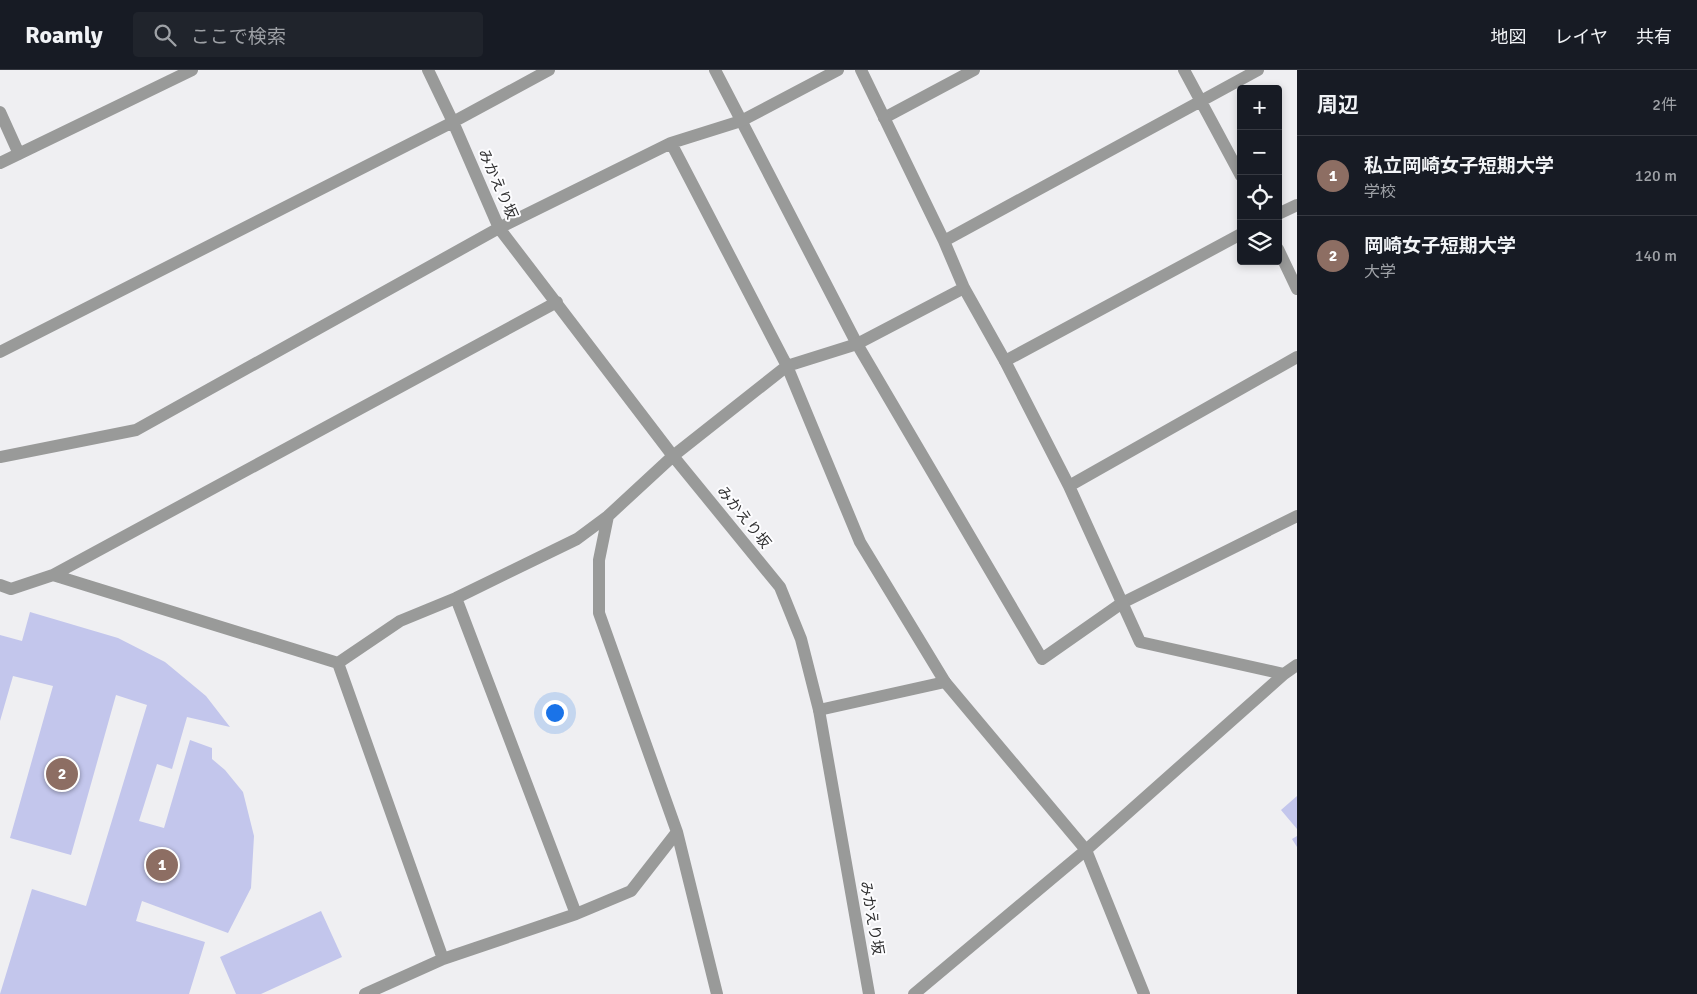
<!DOCTYPE html>
<html lang="ja">
<meta charset="utf-8">
<style>
:root{--surface:#171b24;--page:#20242c;--text:#f1f3f6;--muted:#9ea1a6;--line:#363941;--accent:#228b68}
body{margin:0;font-family:Signika,"Noto Sans JP",sans-serif;background:var(--page);color:var(--text)}
.controls{position:absolute;right:15px;top:15px;display:grid;overflow:hidden;border-radius:5px;box-shadow:0 2px 8px #0003}
.controls button{width:45px;height:45px;display:grid;place-items:center;padding:0;border:0;border-bottom:1px solid var(--line);background:var(--surface);color:var(--text);font:25px sans-serif}
.you{position:absolute;left:554px;top:642px;width:18px;height:18px;margin:-12px;border:4px solid #fff;border-radius:50%;background:#1a73e8;box-shadow:0 0 0 8px #1a73e833}
.badge{display:grid;place-items:center;width:32px;height:32px;border-radius:50%;background:var(--accent);color:#fff;font-size:16px;font-weight:700}
.pin{position:absolute;translate:-50% -50%;border:2px solid #fff;box-shadow:0 1px 5px #0006}
.list{margin:0;padding:0;list-style:none}
h2{display:flex;justify-content:space-between;align-items:center;height:65px;margin:0;padding:0 20px;font-size:21px}
h2 small{font-size:16px;font-weight:400;color:var(--muted)}
.list li{display:grid;grid-template-columns:32px 1fr auto;gap:15px;align-items:center;box-sizing:border-box;height:80px;padding:0 20px;border-top:1px solid var(--line)}
.list b{display:block;font-size:19px;white-space:nowrap}
.list p{margin:0;font-size:16px;white-space:nowrap;color:var(--muted)}
.list em{font-size:16px;font-style:normal;color:var(--muted)}
.icon{flex:none;width:28px;height:28px;fill:none;stroke:currentColor;stroke-width:2;stroke-linecap:round;stroke-linejoin:round}
.map{position:relative;flex:none;width:1297px;height:924px;overflow:hidden}
header{display:flex;align-items:center;gap:30px;box-sizing:border-box;height:70px;padding:0 25px;background:var(--surface);border-bottom:1px solid var(--line)}
header strong{font-size:24px}
nav{display:flex;gap:28px;margin-inline-start:auto;font-size:18px}
.search{width:350px;height:45px;background:var(--page);display:flex;align-items:center;gap:12px;box-sizing:border-box;padding:0 18px;border-radius:5px;color:var(--muted);font-size:19px}
main{display:flex}
aside{flex:1;background:var(--surface)}
.map>svg:first-child{display:block}
.building{fill:#c3c6ec}
.lines{fill:none;stroke-linecap:round;stroke-linejoin:round}
.service{stroke:#999a99;stroke-width:12}
.minor{stroke:#999a99;stroke-width:12}
.labels{text-anchor:middle;stroke-width:4;stroke-linejoin:round;paint-order:stroke}
.street-label{font-size:15px;fill:#2f2f30;stroke:#fdfdff}
</style>
<header>
<strong>Roamly</strong>
<div class="search"><svg class="icon" aria-label="search" viewBox="0 0 24 24"><circle cx="10" cy="10" r="6"/><path d="M15 15l6 6"/></svg>ここで検索</div>
<nav><a>地図</a><a>レイヤ</a><a>共有</a></nav>
</header>
<main>
<div class="map">
<svg width="1297" height="924" viewBox="0 0 1297 924">
<rect width="100%" height="100%" fill="#efeff2"/>
<path class="building" d="M30,542L118,568L165,592L206,626L230,657L187,647L172,699L157,694L139,751L164,758L190,670L212,678V689L225,700L243,722L254,766L251,818L228,863L142,831L136,851L205,872L189,924H0L32,819L86,836L147,635L116,625L71,785L10,768L53,616L13,606L0,651V565L22,571Z
M1297,726V759L1281,740Z
M1297,766V777L1292,769Z
M321,841L342,887L261,924H236L220,887Z"/>
<g class="lines">
<path class="service" d="M715,0L857,274L1042,589L1122,533L1297,446
M884,48L974,0
M1278,144L1297,135
M1005,291L1241,164
M819,640L945,612"/>
<path class="minor" d="M428,0L453,52L499,158L673,386L780,517L801,569L819,640L869,924
M861,0L944,171L964,218L1005,291L1069,416L1140,572L1284,604
M1184,0L1241,106
M0,42L19,84
M671,73L787,296L860,472L945,612L1086,780L1144,924
M0,93L192,0
M944,171L1258,0
M1278,179L1297,219
M0,282L453,52L549,0
M0,387L136,360L499,158L671,73L741,51L838,0
M1069,416L1297,287
M608,446L599,490V543L677,762L717,924
M53,505L557,232
M0,515L11,519L53,505L338,593
M456,528L576,844
M338,593L400,551L456,528L577,469L608,446L673,386L787,296L857,274L964,218
M338,593L443,889
M365,924L443,889L576,844L631,821L677,762
M914,924L1086,780L1284,604L1297,595"/>
</g>
<g class="labels">
<g class="street-label">
<text transform="translate(498 114) rotate(66)" y="5">みかえり坂</text>
<text transform="translate(744 447) rotate(51)" y="5">みかえり坂</text>
<text transform="translate(872 848) rotate(80)" y="5">みかえり坂</text>
</g>
</g>
</svg>
<div class="controls">
<button>+</button>
<button>−</button>
<button><svg class="icon" aria-label="locate" viewBox="0 0 24 24"><circle cx="12" cy="12" r="6"/><path d="M12 2v4M12 18v4M2 12h4M18 12h4"/></svg></button>
<button><svg class="icon" aria-label="layers" viewBox="0 0 24 24"><path d="M12 4l9 5-9 5-9-5zM3 14l9 5 9-5"/></svg></button>
</div>
<div class="you"></div>
<div class="pin badge" style="left:162px;top:795px;background:#8d6e63">1</div>
<div class="pin badge" style="left:62px;top:704px;background:#8d6e63">2</div>
</div>
<aside>
<h2>周辺<small>2件</small></h2>
<ul class="list">
<li><span class="badge" style="background:#8d6e63">1</span><div><b>私立岡崎女子短期大学</b><p>学校</p></div><em>120 m</em></li>
<li><span class="badge" style="background:#8d6e63">2</span><div><b>岡崎女子短期大学</b><p>大学</p></div><em>140 m</em></li>
</ul>
</aside>
</main>
